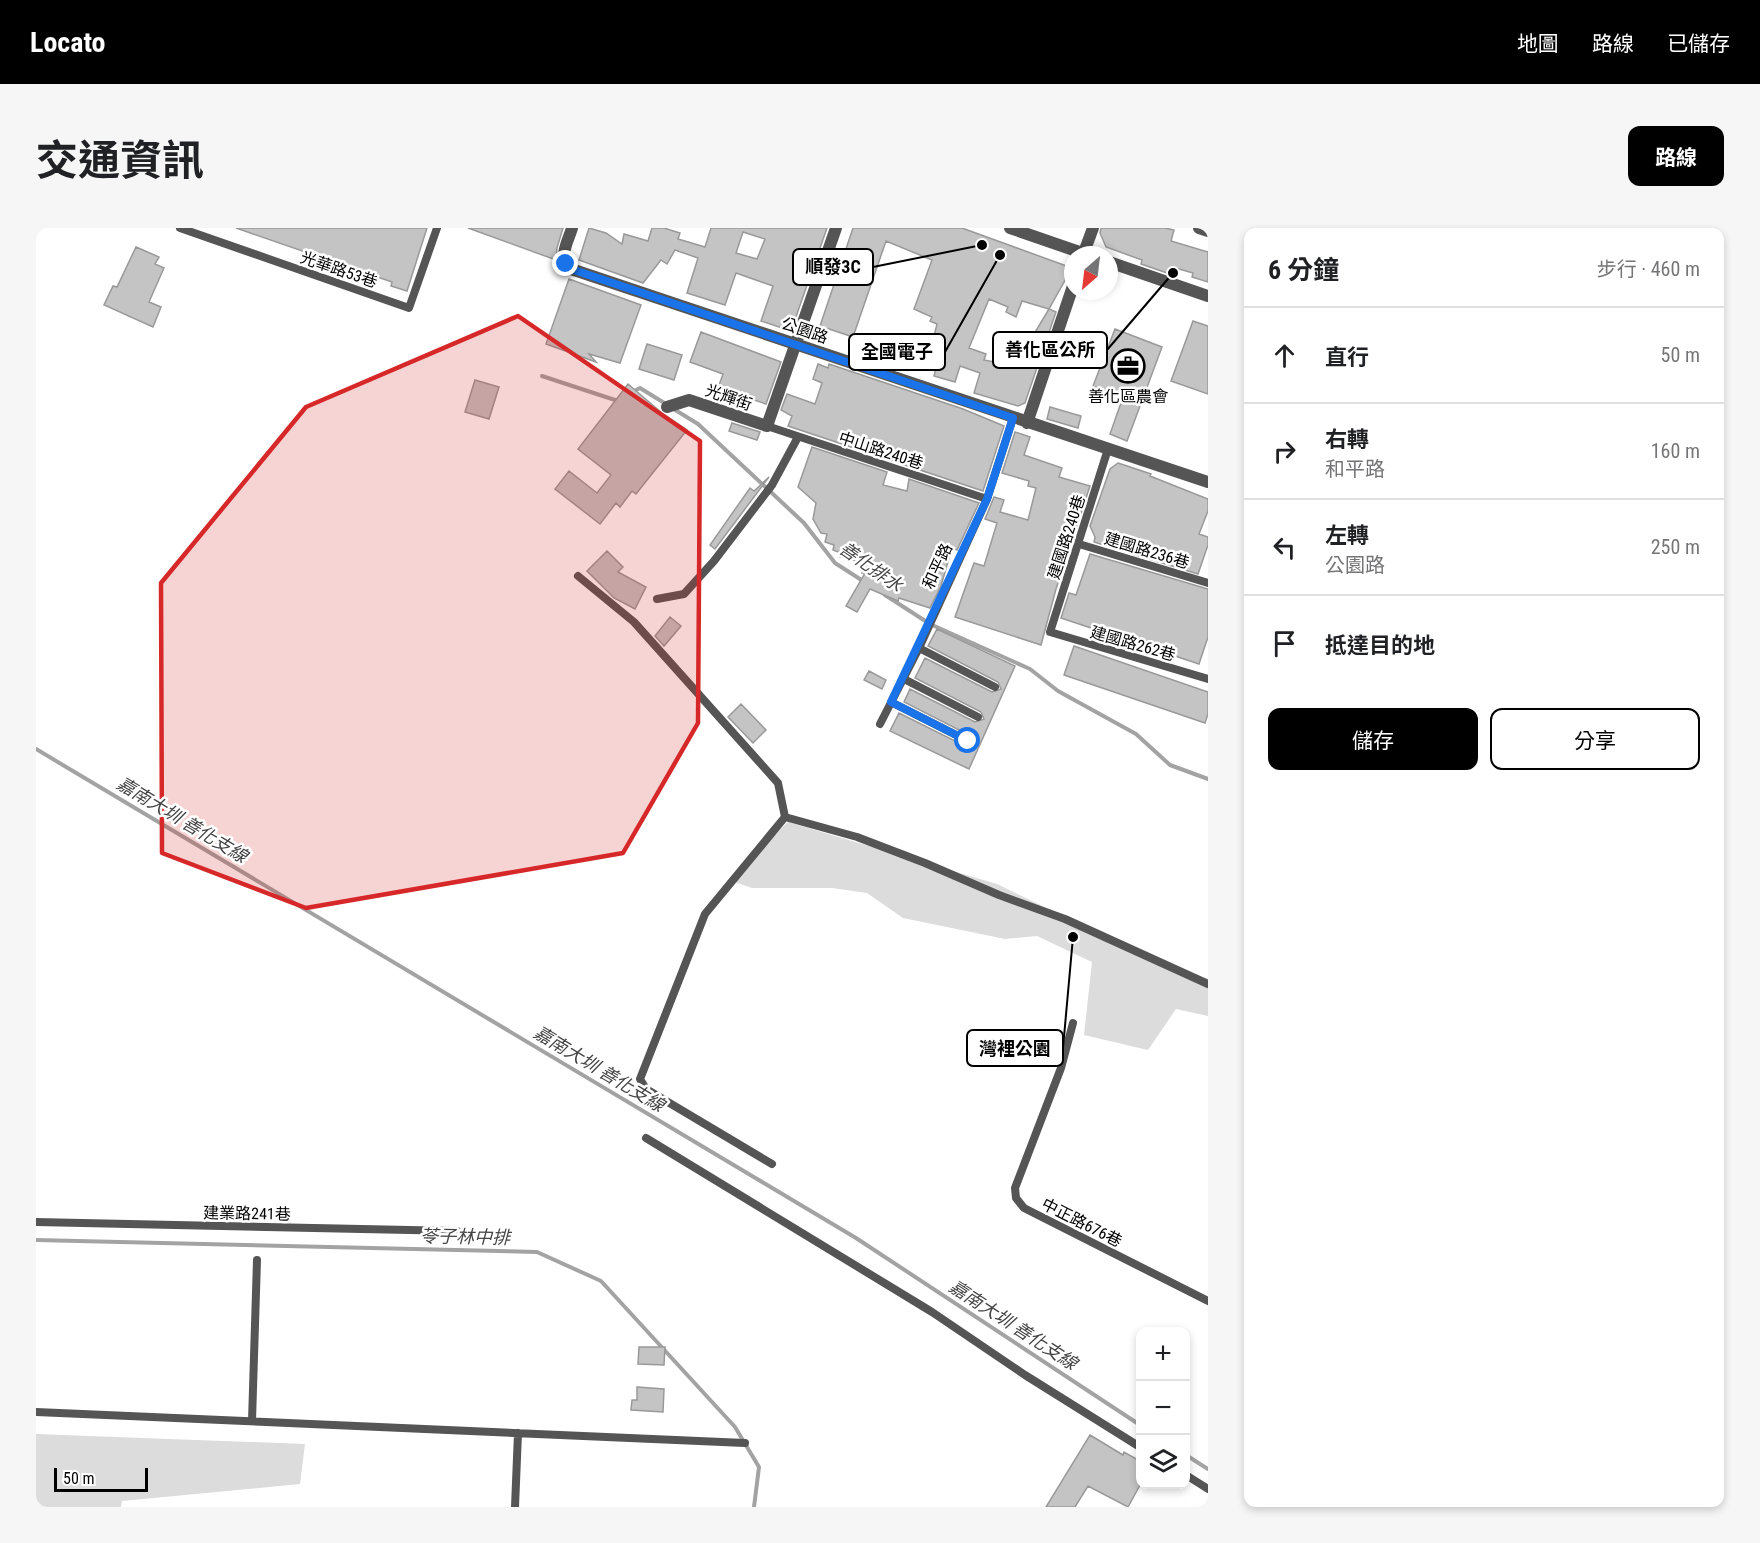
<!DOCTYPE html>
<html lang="zh-TW">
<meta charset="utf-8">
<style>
:root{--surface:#fff;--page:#f6f6f6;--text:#202124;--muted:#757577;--line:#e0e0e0;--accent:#000}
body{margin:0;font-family:"Roboto Condensed","Noto Sans TC",sans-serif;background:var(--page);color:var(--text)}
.controls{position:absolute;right:18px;bottom:18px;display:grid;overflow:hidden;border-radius:12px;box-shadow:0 3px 9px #0003}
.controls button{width:54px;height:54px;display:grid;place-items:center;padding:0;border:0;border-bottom:2px solid var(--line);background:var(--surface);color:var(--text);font:30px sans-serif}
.compass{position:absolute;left:1028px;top:18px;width:54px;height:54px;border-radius:50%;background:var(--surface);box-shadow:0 3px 9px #0003;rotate:208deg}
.scale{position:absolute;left:18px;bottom:15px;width:94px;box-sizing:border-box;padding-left:6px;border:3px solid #000;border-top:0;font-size:16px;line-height:21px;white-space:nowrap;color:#000;-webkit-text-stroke:4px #fff;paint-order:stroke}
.stop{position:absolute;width:18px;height:18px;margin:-14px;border:4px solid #1a73e8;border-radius:50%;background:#fff}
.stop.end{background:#1a73e8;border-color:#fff;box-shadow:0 2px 6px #0008}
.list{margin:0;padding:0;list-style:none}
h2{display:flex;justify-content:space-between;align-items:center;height:78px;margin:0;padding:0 24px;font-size:26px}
h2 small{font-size:20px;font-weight:400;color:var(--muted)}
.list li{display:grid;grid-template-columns:39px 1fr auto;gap:18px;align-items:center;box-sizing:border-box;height:96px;padding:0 24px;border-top:2px solid var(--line)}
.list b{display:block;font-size:22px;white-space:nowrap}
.list p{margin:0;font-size:20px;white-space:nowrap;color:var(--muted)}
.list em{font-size:20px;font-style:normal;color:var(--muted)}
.actions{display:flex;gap:12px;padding:18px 24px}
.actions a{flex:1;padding:14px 0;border:2px solid var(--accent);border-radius:12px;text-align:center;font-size:21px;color:var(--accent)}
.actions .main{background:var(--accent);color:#fff}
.icon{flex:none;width:33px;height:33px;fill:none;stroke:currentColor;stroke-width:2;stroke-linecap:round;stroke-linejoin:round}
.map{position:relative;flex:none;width:1172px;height:1279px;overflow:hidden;border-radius:12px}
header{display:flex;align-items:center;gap:36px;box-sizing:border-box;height:84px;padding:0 30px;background:var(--accent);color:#fff}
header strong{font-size:28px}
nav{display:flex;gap:33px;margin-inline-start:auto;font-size:21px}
.intro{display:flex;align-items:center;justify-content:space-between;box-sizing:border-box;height:144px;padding:0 36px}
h1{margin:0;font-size:42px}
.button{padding:15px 27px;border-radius:12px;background:var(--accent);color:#fff;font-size:21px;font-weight:700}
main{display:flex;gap:36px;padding:0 36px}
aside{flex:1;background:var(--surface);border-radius:12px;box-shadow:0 3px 9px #0003}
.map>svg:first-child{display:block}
.green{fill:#dcdcdc}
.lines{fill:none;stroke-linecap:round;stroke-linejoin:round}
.stream{stroke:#a3a3a3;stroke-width:4}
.building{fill:#c4c4c4;stroke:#999;stroke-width:1.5;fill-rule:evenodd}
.service{stroke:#555;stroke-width:8}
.minor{stroke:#555;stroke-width:12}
.route{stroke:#1a73e8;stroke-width:8}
.marked{fill:#d62828;fill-opacity:0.2;stroke:#d62828;stroke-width:4.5;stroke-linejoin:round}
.labels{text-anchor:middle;stroke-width:5;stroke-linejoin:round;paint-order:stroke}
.street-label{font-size:16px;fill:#000;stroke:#fff}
.poi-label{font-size:16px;fill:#000;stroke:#fff}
.water-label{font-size:18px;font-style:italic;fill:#444;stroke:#fff}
.leader{fill:none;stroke:#000;stroke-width:2}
.callout-dot{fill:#000;stroke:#fff;stroke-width:2}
.callout{fill:#fff;stroke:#000;stroke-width:2}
.callout-label{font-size:18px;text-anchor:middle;font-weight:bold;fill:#000}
</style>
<header>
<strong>Locato</strong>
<nav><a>地圖</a><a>路線</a><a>已儲存</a></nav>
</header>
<div class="intro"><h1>交通資訊</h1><a class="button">路線</a></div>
<main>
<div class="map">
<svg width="1172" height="1279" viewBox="0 0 1172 1279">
<rect width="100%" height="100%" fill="#fff"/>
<path class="green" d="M752,594L961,656L1106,726L1172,751V788L1140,781L1112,822L1048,807L1056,734L1001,708L969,711L867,690L831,665L796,660H716L693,652Z
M0,1206L269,1216L264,1256L86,1273L85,1279H0Z"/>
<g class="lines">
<path class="stream" d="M506,148L582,173
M596,164L604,160L630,176
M636,180L662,196L768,295L799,335L827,353
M849,367L894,396L994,441L1022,463L1100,506L1134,537L1172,551
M0,521L820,1010L1104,1197
M0,1012L501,1024L565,1053L699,1199L723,1239L718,1279
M1150,1227L1172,1241"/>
</g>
<path class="building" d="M200,0H391L371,63L355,58L356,54Z
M432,0H527L521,20L520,32Z
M553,0L570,5L586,16L588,6L612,13L616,0H628L644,5L642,11L669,19L675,0H791L755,103L725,93L737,58L700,45L689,77L651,65L662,30L639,22L631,36L625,32L607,55L543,32ZM707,4L729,11L721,31L700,25Z
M817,0H926L1036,40L1013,81L1020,84L989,175L982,178L938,165L944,145L924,138L919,154L898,148L902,132L893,128L901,96L894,93L896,89L878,81L896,32L850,13L817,109L784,98ZM953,71L972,79L970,84L980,89L986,73L1013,81L979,138L948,132L950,126L933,120Z
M1065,0H1129L1138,2L1135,13L1172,24V54L1156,49L1157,45L1136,39L1134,46L1105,36L1106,32L1070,19L1064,5Z
M100,19L123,29L119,36L128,40L113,74L125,79L117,99L68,77L77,58L81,59Z
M533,51L605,77L584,135L553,126L560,134L510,116Z
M1157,93L1172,98V166L1135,153Z
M1079,101L1126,119L1091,213L1074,206L1087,169L1057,158Z
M665,104L745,134L730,176L682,160L687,146L654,134Z
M611,116L646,127L638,152L603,141Z
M782,136L792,140L793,136L927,181L968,198L947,263L752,198L756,188L745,182L751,166L779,176L786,155L777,151Z
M439,152L463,159L453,191L429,184Z
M592,156L626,185L651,202L600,266L596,263L584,279L580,275L564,296L519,261L533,243L561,265L575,247L542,221Z
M1014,179L1045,188L1042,200L1011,191Z
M696,195L724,204L721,212L693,203Z
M979,204L994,209L988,227L1026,240L1023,249L1054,258L1020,361L1005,417L919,389L938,335L948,338L961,295L949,291L958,269L968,272L964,284L992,292L1000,260L992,258L993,253L966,245Z
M776,219L851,244L847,257L871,263L873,251L943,275L921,322L916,320L905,358L894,380L863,370L862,373L834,361L821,384L810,378L829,345H826L829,335L804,329L805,325L797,322L798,317L789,314L791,306L785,305L777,291L780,275L762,259Z
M1082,235L1115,246L1114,248L1172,271V283L1163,306L1172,309V317L1162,346L1058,314L1059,309L1054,298L1074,241Z
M733,249L679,321L674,317L714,260L718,263Z
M571,323L587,339L582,344L610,359L599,381L578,370L551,343Z
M1054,326L1172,361V409L1163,436L1025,390L1033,365L1040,367Z
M634,389L645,398L628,418L619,408Z
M901,401L979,438L933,541L854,503L863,485L929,518L938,515L935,508L868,474L874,461L939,494L948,491L945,484L879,450L889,430L956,464L965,461L962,454L892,418Z
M1038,418L1172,464V486L1169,495L1028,447Z
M833,443L850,452L846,461L828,452Z
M705,476L730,502L717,515L692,489Z
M603,1119H629L628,1137L602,1136Z
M601,1159L628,1161L627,1184L595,1182L596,1172H601Z
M1054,1207L1087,1227L1088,1224L1104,1233V1257L1092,1279L1052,1258L1039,1279H1010Z"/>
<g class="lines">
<path class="service" d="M144,0L373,80L401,0
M731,198L951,271
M1072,221L1014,404L1172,451
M1043,316L1172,355
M542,348L598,394L742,555L749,589
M621,371L648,366L678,333L736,257L762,209
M883,420L959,459
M868,451L942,489
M855,474L932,513
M844,496L883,420L951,271L977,190
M1037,795L1025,840L979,960L980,970L988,980L1172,1073
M610,910L896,1084L989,1147L1104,1219
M736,936L610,861L604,851L669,686L749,589L821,609L889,635L963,667L1029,691L1172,756
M0,994L421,1003
M0,1184L709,1215
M216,1193L221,1032
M1150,1247L1172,1261
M479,1279L482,1205"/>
<path class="minor" d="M536,0C532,14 521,30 535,41L1172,254
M974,0L1052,27
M1163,0L1172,3
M1047,27L1057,0
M1073,34L1172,68
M631,179L653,172L731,198L800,0
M991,195L1037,58"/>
</g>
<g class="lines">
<path class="route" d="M530,36L538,42L977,190L951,271L855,474L932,513"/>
</g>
<path class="marked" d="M482,88L664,213L662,495L587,625L270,680L126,625L125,355L270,179Z"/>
<defs>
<symbol id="office-ring" viewBox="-11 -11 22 22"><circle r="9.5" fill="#fff" stroke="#000" stroke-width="1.5"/><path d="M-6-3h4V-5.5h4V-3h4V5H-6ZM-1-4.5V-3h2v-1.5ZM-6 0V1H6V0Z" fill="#000"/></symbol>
</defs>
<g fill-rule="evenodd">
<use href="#office-ring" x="1073" y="119" width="38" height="38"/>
</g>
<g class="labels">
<g class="street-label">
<text transform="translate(303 41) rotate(19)" y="6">光華路53巷</text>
<text transform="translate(769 102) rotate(19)" y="6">公園路</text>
<text transform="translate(693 169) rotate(19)" y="6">光輝街</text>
<text transform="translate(845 222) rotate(18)" y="6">中山路240巷</text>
<text transform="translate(1030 309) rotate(-72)" y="6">建國路240巷</text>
<text transform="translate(1111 322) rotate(17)" y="6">建國路236巷</text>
<text transform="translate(901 338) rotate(-65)" y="6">和平路</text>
<text transform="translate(1097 415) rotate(16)" y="6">建國路262巷</text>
<text transform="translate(211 985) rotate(1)" y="6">建業路241巷</text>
<text transform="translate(1046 994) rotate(27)" y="6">中正路676巷</text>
</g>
<g class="poi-label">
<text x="1092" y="174">善化區農會</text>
</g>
<g class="water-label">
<text transform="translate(835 339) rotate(35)" y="6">善化排水</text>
<text transform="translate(146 592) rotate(31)" y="6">嘉南大圳 善化支線</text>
<text transform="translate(563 841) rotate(31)" y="6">嘉南大圳 善化支線</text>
<text transform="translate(429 1009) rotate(1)" y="6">苓子林中排</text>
<text transform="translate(977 1097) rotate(33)" y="6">嘉南大圳 善化支線</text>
</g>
</g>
<path class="leader" d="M946 17L837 39M1137 45L1071 122M964 27L909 124M1037 709L1027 820"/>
<g class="callout-dot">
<circle cx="946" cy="17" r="6"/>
<circle cx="1137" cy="45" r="6"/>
<circle cx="964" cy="27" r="6"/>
<circle cx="1037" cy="709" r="6"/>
</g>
<g class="callout">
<rect x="757" y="21" width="80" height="36" rx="6"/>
<rect x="957" y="104" width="114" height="36" rx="6"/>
<rect x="813" y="106" width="96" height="36" rx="6"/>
<rect x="931" y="802" width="96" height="36" rx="6"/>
</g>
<g class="callout-label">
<text x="797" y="45">順發3C</text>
<text x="1014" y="128">善化區公所</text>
<text x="861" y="130">全國電子</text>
<text x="979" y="827">灣裡公園</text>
</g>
</svg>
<div class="controls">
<button>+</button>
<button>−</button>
<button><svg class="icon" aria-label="layers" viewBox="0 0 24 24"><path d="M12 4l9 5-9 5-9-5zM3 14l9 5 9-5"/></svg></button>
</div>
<svg class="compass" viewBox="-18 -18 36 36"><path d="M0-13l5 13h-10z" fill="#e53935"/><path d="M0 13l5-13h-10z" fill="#757577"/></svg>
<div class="scale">50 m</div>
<div class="stop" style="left:932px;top:513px"></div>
<div class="stop end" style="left:530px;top:36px"></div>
</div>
<aside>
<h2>6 分鐘<small>步行 · 460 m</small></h2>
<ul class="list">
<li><svg class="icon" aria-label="ahead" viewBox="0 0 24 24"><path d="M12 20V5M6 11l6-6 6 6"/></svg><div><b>直行</b></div><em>50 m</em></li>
<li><svg class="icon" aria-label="right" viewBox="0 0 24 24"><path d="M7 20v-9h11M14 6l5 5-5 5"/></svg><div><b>右轉</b><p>和平路</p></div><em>160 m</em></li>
<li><svg class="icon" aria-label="left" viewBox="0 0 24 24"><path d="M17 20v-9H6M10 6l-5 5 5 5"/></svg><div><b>左轉</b><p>公園路</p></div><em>250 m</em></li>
<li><svg class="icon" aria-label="arrive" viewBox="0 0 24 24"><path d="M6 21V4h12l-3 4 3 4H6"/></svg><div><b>抵達目的地</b></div></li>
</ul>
<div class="actions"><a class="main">儲存</a><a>分享</a></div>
</aside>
</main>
